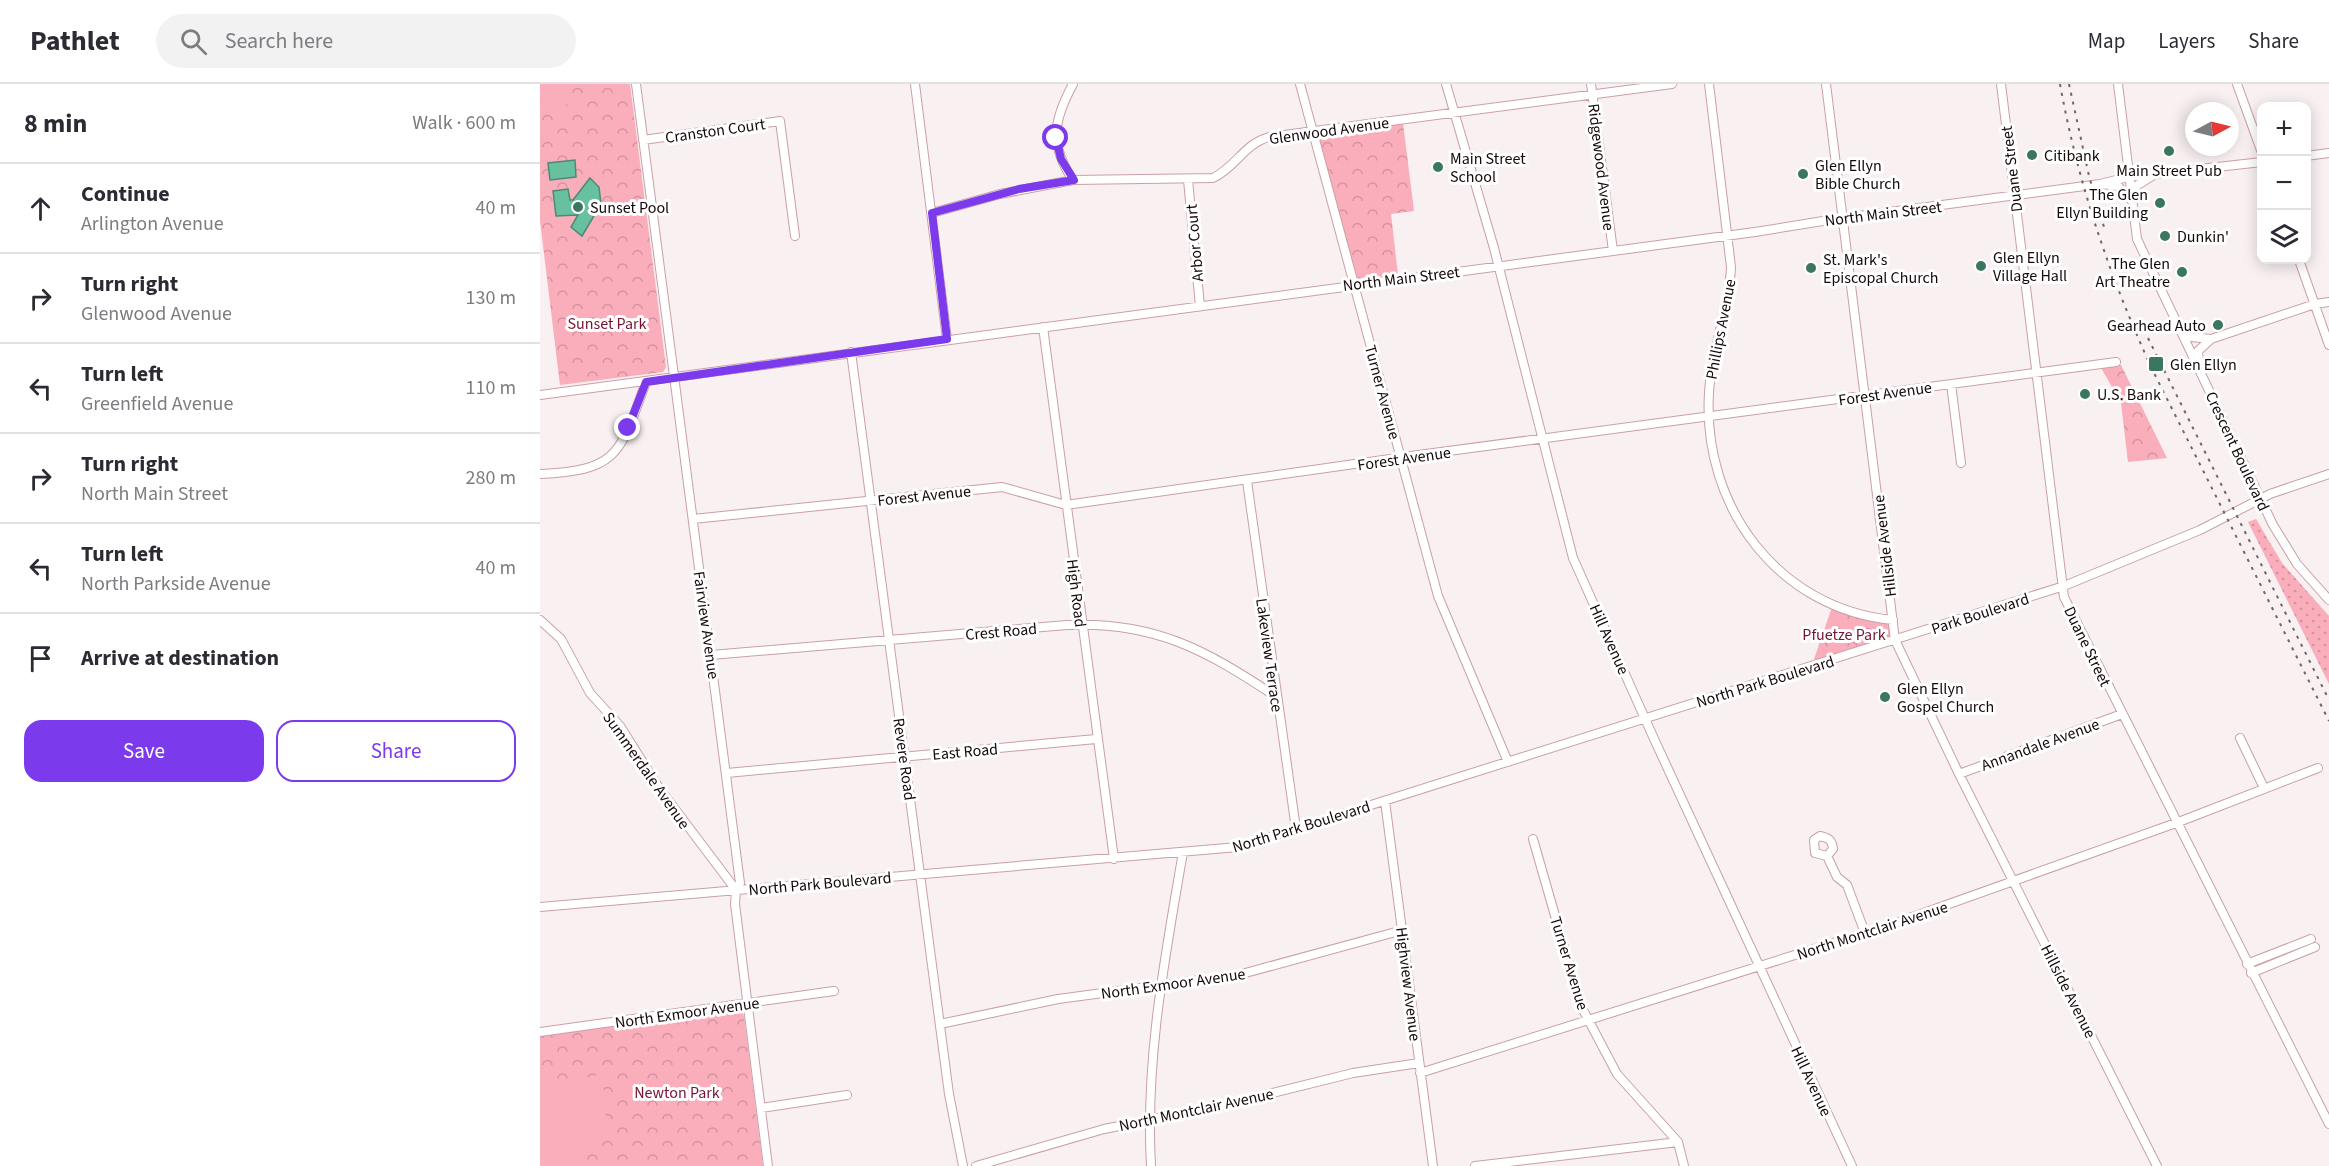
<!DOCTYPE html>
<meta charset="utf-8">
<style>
:root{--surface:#fff;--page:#f2f2f3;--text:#2b2b33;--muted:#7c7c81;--line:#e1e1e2;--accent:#7c3aed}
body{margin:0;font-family:"Source Sans 3",sans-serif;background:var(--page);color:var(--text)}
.controls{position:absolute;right:18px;top:18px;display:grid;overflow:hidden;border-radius:12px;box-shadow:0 3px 15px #0003}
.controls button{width:54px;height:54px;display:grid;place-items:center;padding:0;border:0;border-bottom:2px solid var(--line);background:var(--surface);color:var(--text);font:30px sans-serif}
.compass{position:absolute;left:1645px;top:18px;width:54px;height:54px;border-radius:50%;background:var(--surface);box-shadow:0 3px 15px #0003;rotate:83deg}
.stop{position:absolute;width:18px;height:18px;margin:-14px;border:4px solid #7c3aed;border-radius:50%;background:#fff}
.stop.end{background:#7c3aed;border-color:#fff;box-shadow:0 2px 6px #0008}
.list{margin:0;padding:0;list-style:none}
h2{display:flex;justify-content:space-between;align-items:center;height:78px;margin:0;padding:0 24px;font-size:26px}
h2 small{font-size:20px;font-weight:400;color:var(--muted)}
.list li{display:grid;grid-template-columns:39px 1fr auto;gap:18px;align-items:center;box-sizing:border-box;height:90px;padding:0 24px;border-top:2px solid var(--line)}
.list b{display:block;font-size:22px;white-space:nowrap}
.list p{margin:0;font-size:20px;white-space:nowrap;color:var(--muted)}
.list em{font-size:20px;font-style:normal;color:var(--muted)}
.actions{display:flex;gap:12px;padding:18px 24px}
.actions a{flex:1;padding:14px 0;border:2px solid var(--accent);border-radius:18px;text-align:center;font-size:21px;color:var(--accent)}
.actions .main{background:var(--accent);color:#fff}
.icon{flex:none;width:33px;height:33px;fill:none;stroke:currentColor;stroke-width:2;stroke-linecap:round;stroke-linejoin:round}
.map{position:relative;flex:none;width:1789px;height:1082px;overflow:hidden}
header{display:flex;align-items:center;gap:36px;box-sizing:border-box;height:84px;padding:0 30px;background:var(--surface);border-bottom:2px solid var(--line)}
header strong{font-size:28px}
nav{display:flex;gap:33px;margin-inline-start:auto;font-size:21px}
.search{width:420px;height:54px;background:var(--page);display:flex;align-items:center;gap:15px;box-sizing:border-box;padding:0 21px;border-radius:33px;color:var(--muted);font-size:22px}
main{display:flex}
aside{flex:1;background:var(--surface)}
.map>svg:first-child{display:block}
.grass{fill:url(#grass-dots)}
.park{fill:url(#park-crowns)}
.garden{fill:#faadba}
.water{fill:#67c1a0;stroke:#4e8a73;stroke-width:1.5}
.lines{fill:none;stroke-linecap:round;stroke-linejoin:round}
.minor-casing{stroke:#c9a0a6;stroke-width:10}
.minor{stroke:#fff;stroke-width:8}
.rail{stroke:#716567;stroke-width:2;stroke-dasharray:3 6;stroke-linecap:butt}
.route{stroke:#7c3aed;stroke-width:8}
.poi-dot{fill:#3a7660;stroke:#fff;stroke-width:2}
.labels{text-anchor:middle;stroke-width:6;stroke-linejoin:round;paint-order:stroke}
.street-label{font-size:16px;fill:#15080a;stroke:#fff}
.poi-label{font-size:16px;fill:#15080a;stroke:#fff;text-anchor:start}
.park-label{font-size:16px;fill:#741432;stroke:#fff}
</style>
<header>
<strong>Pathlet</strong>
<div class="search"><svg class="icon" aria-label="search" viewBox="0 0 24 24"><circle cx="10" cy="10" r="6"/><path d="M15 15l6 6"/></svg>Search here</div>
<nav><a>Map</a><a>Layers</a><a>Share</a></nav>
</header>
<main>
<aside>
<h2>8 min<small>Walk · 600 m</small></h2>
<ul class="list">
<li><svg class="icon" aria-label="ahead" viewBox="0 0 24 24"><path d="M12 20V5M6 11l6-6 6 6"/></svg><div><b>Continue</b><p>Arlington Avenue</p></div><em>40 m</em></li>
<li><svg class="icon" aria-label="right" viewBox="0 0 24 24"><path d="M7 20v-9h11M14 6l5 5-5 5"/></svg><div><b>Turn right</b><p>Glenwood Avenue</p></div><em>130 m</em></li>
<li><svg class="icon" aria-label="left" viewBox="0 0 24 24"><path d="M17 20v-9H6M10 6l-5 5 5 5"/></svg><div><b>Turn left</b><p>Greenfield Avenue</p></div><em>110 m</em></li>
<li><svg class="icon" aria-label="right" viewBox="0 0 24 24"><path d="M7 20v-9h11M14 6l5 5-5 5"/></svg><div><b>Turn right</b><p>North Main Street</p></div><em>280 m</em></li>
<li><svg class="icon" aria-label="left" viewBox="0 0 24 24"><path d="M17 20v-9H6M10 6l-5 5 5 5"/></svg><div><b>Turn left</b><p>North Parkside Avenue</p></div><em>40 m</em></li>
<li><svg class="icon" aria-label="arrive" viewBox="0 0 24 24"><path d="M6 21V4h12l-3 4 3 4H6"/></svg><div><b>Arrive at destination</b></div></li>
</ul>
<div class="actions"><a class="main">Save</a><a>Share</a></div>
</aside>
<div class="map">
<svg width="1789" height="1082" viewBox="0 0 1789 1082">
<defs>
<pattern id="grass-dots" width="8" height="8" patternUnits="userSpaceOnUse" patternTransform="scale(1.5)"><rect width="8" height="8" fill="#faadba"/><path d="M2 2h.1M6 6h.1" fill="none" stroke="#d5939f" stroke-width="1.8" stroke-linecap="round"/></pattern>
<pattern id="park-crowns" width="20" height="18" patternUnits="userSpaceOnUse" patternTransform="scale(1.5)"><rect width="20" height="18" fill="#faadba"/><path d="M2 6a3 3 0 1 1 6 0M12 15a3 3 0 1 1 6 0" fill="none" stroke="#d5939f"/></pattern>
</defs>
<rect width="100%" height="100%" fill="#f9f0f1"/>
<path class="grass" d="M1716,435L1742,479L1789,532V600L1708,438Z"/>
<path class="park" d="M0,0H90L126,283L123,288L20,301L0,137Z
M863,39L874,127L851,130L858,191L818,196L776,51Z
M1575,280L1581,281L1627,374L1588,378L1581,319L1560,282Z
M1292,523L1350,541L1352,556L1272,581Z
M192,925L201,926L204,932L223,1082H0V952Z"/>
<path class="garden" d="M24,0L25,10L0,14V1Z
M26,14L27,26L1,30L0,17Z
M59,991C73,1025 67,1073 24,1082C16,1082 7,1082 0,1082V1002Z"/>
<path class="water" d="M35,76L36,93L10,96L8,79Z
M50,94L59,103L61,120L42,152L31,143L38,131L16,132L13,107L28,105L30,116H33Z"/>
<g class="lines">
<defs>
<path id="minor" d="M96,0L200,799L196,806L195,820L228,1082
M375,0L407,255
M533,0C513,37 509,60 533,96
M760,0L898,512L968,678
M906,0L954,164L1033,474L1115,657L1312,1082
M1051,0L1073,167
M1169,0L1191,183C1189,227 1171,266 1169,309C1162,422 1238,525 1353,536
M1286,0L1355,556L1419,690L1617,1082
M1461,0L1524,513L1789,1040
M1578,0L1597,155L1733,441L1757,480L1789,516
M1697,0L1722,69
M103,56L240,37L255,152
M1766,72L1789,69
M648,96L660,222
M1560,100L1578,102L1590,115
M1592,115L1596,102L1612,92
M392,129L460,110L533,96L673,94C696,83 704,60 729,53L1132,0
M1759,176L1789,261
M1639,240L1651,253L1671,255
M503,243L574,775
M311,268L409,1010L423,1082
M1659,281L1658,267L1671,255L1775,220L1789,218
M1411,300L1421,379
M0,311L1215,148L1289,136L1560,100L1588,93L1722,78
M0,390C80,387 80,368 106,298
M707,397L756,745
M153,435L462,403L526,421L871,372L1576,278
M0,536L21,555L50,609L80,642L119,704L196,806
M171,571L527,541C614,537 666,566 735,612
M1700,654L1724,704
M187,689L556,655
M1419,690L1582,630
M845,717L893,1082
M993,755L1041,922L1077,990L1138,1058L1144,1082
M1287,772L1275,769L1274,756L1280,752C1289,754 1292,756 1293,765L1287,772L1297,793L1307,801L1325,849
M0,823L698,763L1524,502L1660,446L1730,410L1789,390
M1707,880L1771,855
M1711,889L1775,863
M400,940L518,915L698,891L863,846
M0,948L294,907
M880,989L1350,841L1636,739L1778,684
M221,1024L307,1011
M436,1082L564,1045L684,1021L813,989L879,979
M611,1082C605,976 625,873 643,768
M935,1082L1138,1058"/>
</defs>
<use href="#minor" class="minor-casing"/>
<use href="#minor" class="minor"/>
<path class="rail" d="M1520,0C1538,100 1570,194 1613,287L1789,637
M1529,0L1549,92L1564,143
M1604,246L1789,616"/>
</g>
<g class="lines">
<path class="route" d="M88,344L106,298L407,255L392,129L479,105L534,96L521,75L516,54"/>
</g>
<g class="poi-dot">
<circle cx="1629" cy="67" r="6"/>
<circle cx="1492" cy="71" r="6"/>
<circle cx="898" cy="83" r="6"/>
<circle cx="1263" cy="90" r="6"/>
<circle cx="1620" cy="119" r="6"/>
<circle cx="38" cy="123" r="6"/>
<circle cx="1625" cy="152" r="6"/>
<circle cx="1441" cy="182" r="6"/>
<circle cx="1271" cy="184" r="6"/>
<circle cx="1642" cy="188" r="6"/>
<circle cx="1678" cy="241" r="6"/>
<rect x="1608" y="272" width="16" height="16" rx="3"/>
<circle cx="1545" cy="310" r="6"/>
<circle cx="1345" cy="613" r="6"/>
</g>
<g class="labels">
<g class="street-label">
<text transform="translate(175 46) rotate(-8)" y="6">Cranston Court</text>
<text transform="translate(789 46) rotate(-8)" y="6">Glenwood Avenue</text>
<text transform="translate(1062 83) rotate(83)" y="6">Ridgewood Avenue</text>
<text transform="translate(1471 85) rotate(-97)" y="6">Duane Street</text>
<text transform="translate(1343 129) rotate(-7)" y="6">North Main Street</text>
<text transform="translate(654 159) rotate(-95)" y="6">Arbor Court</text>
<text transform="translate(861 194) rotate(-7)" y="6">North Main Street</text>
<text transform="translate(1180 245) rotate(-79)" y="6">Phillips Avenue</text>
<text transform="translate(843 308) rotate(75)" y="6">Turner Avenue</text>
<text transform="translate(1345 309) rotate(-8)" y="6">Forest Avenue</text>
<text transform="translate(1698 367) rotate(65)" y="6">Crescent Boulevard</text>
<text transform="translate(864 374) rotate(-8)" y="6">Forest Avenue</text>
<text transform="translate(384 411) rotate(-6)" y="6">Forest Avenue</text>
<text transform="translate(1344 462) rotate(-97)" y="6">Hillside Avenue</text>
<text transform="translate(537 509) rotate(83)" y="6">High Road</text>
<text transform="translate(1440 529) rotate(-18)" y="6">Park Boulevard</text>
<text transform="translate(167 541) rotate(82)" y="6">Fairview Avenue</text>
<text transform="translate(461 547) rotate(-5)" y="6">Crest Road</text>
<text transform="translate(1070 555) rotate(66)" y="6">Hill Avenue</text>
<text transform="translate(1548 562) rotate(64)" y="6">Duane Street</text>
<text transform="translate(730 571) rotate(82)" y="6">Lakeview Terrace</text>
<text transform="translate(1225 597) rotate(-17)" y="6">North Park Boulevard</text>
<text transform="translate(1500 660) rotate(-20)" y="6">Annandale Avenue</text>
<text transform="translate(425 667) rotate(-5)" y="6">East Road</text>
<text transform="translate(365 675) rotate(82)" y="6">Revere Road</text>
<text transform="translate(107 686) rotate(55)" y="6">Summerdale Avenue</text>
<text transform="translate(761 742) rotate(-17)" y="6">North Park Boulevard</text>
<text transform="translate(280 799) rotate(-5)" y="6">North Park Boulevard</text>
<text transform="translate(1332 846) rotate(-18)" y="6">North Montclair Avenue</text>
<text transform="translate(1030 879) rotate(73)" y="6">Turner Avenue</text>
<text transform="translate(633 899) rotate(-8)" y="6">North Exmoor Avenue</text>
<text transform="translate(869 900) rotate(83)" y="6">Highview Avenue</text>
<text transform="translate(1529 907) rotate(63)" y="6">Hillside Avenue</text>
<text transform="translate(147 928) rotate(-8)" y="6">North Exmoor Avenue</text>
<text transform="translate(1272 997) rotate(65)" y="6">Hill Avenue</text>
<text transform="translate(656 1025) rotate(-12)" y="6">North Montclair Avenue</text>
</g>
<g class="poi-label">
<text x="1504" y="77">Citibank</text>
<text x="910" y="80">Main Street<tspan x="910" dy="18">School</tspan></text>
<text x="1275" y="87">Glen Ellyn<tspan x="1275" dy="18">Bible Church</tspan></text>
<text x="1629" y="92" text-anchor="middle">Main Street Pub</text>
<text x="1608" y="116" text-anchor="end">The Glen<tspan x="1608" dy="18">Ellyn Building</tspan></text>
<text x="50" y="129">Sunset Pool</text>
<text x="1637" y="158">Dunkin'</text>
<text x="1453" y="179">Glen Ellyn<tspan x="1453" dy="18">Village Hall</tspan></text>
<text x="1283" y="181">St. Mark's<tspan x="1283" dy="18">Episcopal Church</tspan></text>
<text x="1630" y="185" text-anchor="end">The Glen<tspan x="1630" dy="18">Art Theatre</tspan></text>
<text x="1666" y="247" text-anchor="end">Gearhead Auto</text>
<text x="1630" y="286">Glen Ellyn</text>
<text x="1557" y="316">U.S. Bank</text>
<text x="1357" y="610">Glen Ellyn<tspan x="1357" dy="18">Gospel Church</tspan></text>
</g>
<g class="park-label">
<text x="67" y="245">Sunset Park</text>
<text x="1304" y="556">Pfuetze Park</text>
<text x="137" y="1014">Newton Park</text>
</g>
</g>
</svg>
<div class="controls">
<button>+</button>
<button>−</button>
<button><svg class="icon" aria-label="layers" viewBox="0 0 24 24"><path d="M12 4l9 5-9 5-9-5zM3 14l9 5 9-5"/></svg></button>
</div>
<svg class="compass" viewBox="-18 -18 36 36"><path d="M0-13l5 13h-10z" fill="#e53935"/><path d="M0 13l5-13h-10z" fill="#7c7c81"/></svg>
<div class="stop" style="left:516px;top:54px"></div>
<div class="stop end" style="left:88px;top:344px"></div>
</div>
</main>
